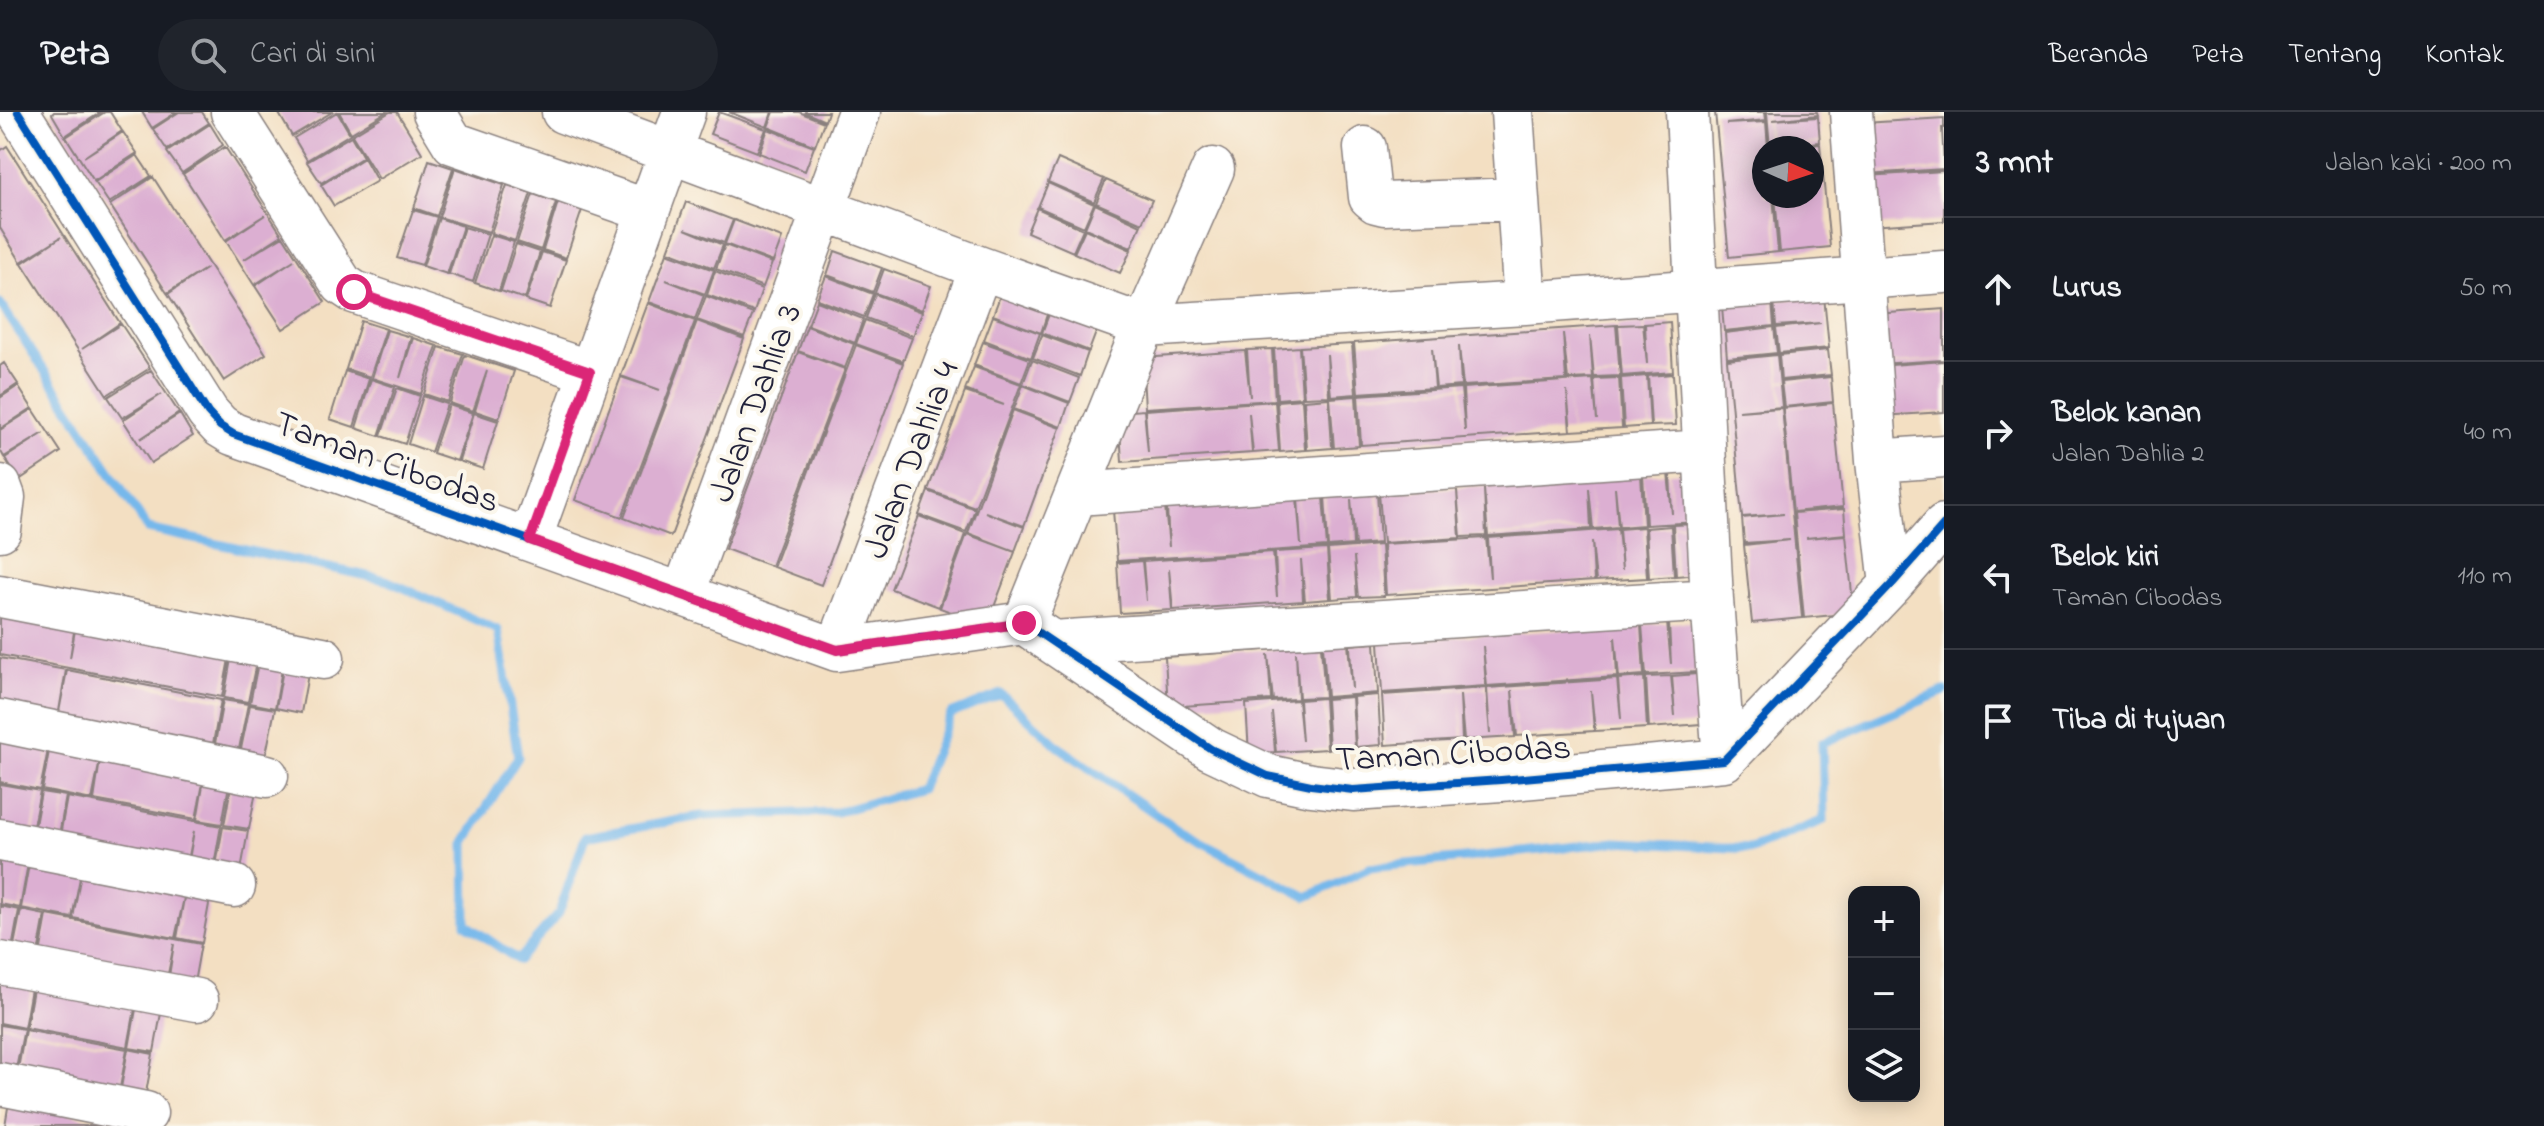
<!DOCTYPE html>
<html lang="id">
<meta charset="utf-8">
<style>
:root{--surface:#171b24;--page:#20242c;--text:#f1f3f6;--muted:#9ea1a6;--line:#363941}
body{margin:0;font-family:"Indie Flower",sans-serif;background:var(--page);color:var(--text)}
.controls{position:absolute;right:24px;bottom:24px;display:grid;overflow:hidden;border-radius:16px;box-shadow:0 4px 20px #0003}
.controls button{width:72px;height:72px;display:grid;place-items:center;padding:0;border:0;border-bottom:2px solid var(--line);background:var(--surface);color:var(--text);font:40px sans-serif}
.compass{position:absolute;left:1752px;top:24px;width:72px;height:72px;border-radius:50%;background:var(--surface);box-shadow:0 4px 20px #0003;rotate:93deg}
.stop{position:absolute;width:24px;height:24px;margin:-18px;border:6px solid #db2777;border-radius:50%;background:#fff}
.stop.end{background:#db2777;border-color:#fff;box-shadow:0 2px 8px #0008}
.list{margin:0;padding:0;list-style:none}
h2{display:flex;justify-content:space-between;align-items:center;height:104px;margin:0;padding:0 32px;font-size:34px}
h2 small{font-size:26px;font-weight:400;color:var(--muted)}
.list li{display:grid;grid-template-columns:52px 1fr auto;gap:24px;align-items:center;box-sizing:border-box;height:144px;padding:0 32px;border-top:2px solid var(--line)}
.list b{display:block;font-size:30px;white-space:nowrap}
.list p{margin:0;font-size:26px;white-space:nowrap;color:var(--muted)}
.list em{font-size:26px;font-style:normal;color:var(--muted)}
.icon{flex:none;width:44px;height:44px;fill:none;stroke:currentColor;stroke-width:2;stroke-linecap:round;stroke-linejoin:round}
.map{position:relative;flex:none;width:1944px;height:1014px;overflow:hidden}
header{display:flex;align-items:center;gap:48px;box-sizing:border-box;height:112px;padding:0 40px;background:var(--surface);border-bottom:2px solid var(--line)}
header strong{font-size:38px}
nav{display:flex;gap:44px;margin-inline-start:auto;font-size:28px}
.search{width:560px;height:72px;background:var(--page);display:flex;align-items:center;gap:20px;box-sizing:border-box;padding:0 28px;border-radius:44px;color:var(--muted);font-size:30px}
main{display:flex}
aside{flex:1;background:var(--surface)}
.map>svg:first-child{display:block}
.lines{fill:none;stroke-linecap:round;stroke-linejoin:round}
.stream{stroke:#76b8eb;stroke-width:9}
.building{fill:#dcafd2}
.minor-casing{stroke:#8a807e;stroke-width:45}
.minor{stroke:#fff;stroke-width:42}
.cycleway-casing{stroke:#fbf7ec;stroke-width:13}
.cycleway{stroke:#0057b8;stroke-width:8}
.route{stroke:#db2777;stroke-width:10}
.labels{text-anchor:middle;stroke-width:8;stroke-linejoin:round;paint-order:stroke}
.street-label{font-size:36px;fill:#22223b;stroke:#fbf7ec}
</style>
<header>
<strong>Peta</strong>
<div class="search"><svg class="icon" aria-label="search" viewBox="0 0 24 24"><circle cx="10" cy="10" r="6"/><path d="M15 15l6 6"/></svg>Cari di sini</div>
<nav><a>Beranda</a><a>Peta</a><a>Tentang</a><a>Kontak</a></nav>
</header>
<main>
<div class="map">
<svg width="1944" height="1014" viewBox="0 0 1944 1014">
<rect width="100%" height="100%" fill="#fbf7ec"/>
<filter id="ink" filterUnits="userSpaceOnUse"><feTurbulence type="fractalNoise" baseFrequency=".0125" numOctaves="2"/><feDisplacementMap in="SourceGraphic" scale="16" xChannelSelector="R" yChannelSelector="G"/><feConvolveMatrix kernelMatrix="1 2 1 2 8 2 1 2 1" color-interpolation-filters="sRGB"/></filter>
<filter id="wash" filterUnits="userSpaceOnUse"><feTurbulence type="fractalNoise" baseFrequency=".006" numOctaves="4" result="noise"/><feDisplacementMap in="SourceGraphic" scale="32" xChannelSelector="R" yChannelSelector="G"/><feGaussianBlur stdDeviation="1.8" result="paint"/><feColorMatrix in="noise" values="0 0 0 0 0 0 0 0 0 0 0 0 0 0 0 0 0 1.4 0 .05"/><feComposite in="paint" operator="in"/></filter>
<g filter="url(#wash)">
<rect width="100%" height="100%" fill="#f3dfc2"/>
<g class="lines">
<path class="stream" d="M0,191L148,417L386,468L498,518L518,645L465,730L466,812L518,848L559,801L585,725L701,704L837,700L920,677L951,602L1001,582L1059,635L1179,718L1307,785L1369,756L1616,730L1751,737L1824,708L1822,631L1944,579"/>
</g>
<g id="blocks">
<path class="building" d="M54,0H101L65,24L52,2Z
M105,0H110L122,19L84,45L123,20L137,41L94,69L66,25Z
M142,0H177L152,16Z
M179,0H202L209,11L167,38L153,17Z
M278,0H332L292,24Z
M337,0L350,22L307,48L294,26Z
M339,0H386L351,21Z
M390,0H397L422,41L379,67L352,23Z
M719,0L766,17L757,40L710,22Z
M729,0H772L767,15Z
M774,0H799L824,10L815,34L768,15Z
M804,0H828L825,9Z
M1715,0H1765L1766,8L1726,12L1766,10L1768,35H1764V84H1773L1778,140L1729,145Z
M1767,0H1817L1818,3L1772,8L1818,5L1820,30L1770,36Z
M1944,6V16H1942L1944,57L1867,62L1864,11Z
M210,12L223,33L182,61L167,40Z
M768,17L814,35L805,59L759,41Z
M351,24L363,45L321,71L307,50Z
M1820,32L1830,135L1780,140L1775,84H1812V36H1796V34Z
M7,34L120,211L82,237L121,212L150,256L107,283L22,151L61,125L21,150L0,116V39Z
M225,35L282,123L243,148L283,124L325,190L283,217L255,174L294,148L254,173L226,129L265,103L225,128L183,62Z
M137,43L151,64L109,91L95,70Z
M364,46L377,69L334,94L321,73Z
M1058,47L1104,67L1094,90L1048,70Z
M429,48L453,56L437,104L414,96Z
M455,56L504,73L489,120L439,105Z
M1944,59V109L1870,114L1867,64Z
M153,65L266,242L224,269L168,182L207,156L167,181L110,93Z
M1106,68L1152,88L1142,111L1096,91Z
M1048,71L1094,92L1084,115L1038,95Z
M507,73L531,81L515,129L491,121Z
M533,82L556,90L541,138L517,130Z
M558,90L582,98L566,146L543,138Z
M686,90L733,108L724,131L685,117L723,133L714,156L668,139Z
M1095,92L1141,113L1131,136L1085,116Z
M1037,96L1083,117L1073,140L1027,120Z
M413,98L437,105L422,153L397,146Z
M439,106L463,114L447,162L423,154Z
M734,108L782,126L773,150L725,132Z
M464,115L488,122L473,170L449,162Z
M1085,117L1131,138L1120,161L1074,141Z
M491,123L514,130L499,179L475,171Z
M516,132L540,140L525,187L501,179Z
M725,133L772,151L763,175L716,157Z
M835,139L882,156L873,180L827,163Z
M542,140L566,148L550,196L526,188Z
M667,141L714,158L705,182L666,168L704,183L695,207L649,190Z
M884,157L931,174L922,198L875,181Z
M715,159L762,177L754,200L707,183Z
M826,164L873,182L864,205L817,187Z
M1002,179L1049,196L1041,221L993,203Z
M875,182L922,200L913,224L866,206Z
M706,184L753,202L744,225L697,208Z
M1824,184L1829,236L1779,241L1776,216L1821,211L1776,214L1774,189Z
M817,189L863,207L855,231L808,213Z
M1772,189L1774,214L1724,219L1722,194Z
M648,191L695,209L622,405L575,388L621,265L660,278L621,264Z
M1051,197L1098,215L1089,239L1042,221Z
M1944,197V248L1878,252L1875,202Z
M993,204L1040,221L1031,246L984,228Z
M865,208L912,226L903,249L856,232Z
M361,209L386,217L370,265L346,257Z
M697,209L744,227L671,424L624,406Z
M1670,210L1673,260L1622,264L1618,213L1643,212L1647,252L1645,212Z
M1616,213L1620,264L1594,265L1590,223L1593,266L1568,267L1563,221L1566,268L1463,274L1459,234L1461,274L1436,276L1432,236L1435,276L1358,281L1354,231Z
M807,214L854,232L845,256L798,239Z
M1774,215L1777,241L1727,246L1725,221Z
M387,218L411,225L400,266L413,226L437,234L421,282L372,266Z
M1042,223L1088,240L1080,264L1033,246Z
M983,230L1030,247L1021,271L974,253Z
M1352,232L1356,282L1331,284L1327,243L1329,284L1304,285L1300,235Z
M856,233L903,251L821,473L773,455Z
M439,235L463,242L448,290L424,282Z
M1299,235L1302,285L1277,287L1274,237Z
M1272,237L1275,288L1145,296L1142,246L1245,239L1250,285L1247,238Z
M1828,238L1831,263L1781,268L1779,243Z
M798,240L845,257L771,454L725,437Z
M465,243L514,259L499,307L475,299L487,259L473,299L450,291Z
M1777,243L1782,295L1739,299L1782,296L1802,506L1752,511L1744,433L1790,428L1744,431L1742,406L1784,402L1742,405L1727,248Z
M1032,248L1079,266L1070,290L1023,272Z
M1944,249V300L1881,304L1878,254Z
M4,251L18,272L0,284V254Z
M974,255L1021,272L975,395L928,378L965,280L1004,293L965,278Z
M151,258L179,301L140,327L180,302L193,324L151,351L123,308L162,282L122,306L108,285Z
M345,259L369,267L354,315L330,307Z
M1673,262L1676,313L1651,314L1648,264Z
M1647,264L1650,314L1624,316L1621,266Z
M1831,265L1833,290L1784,295L1781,270Z
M1619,266L1622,316L1571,319L1567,279L1570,319L1361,333L1358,283L1461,276L1465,319L1463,276L1593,267L1597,308L1594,267Z
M371,267L395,275L379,324L356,316Z
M1023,273L1069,291L1061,315L1014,297Z
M18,274L32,296L0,317V286Z
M397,276L420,284L405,332L381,324Z
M423,284L447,292L431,340L408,332Z
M1356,284L1359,334L1334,336L1330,286Z
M1329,286L1332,336L1307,338L1304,288Z
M1302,287L1305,338L1280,340L1277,289Z
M1275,289L1279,339L1253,341L1249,301L1252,341L1122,350L1119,300L1144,298L1148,340L1145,298Z
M1833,291L1843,395L1793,400L1783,296Z
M449,293L473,301L457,349L433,341Z
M33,297L61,340L19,368L5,346L44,321L4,345L0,338V318Z
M1013,298L1060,316L1024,414L985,400L1024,415L1015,439L968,421Z
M474,301L498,309L483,357L459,349Z
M1695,360L1698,410L1646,413L1643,363L1668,361L1672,402L1670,361Z
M1641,363L1644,413L1619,415L1615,375L1618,415L1593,417L1589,376L1591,417L1488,424L1484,377L1486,424L1461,425L1457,379L1460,426L1383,431L1379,381Z
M928,379L975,397L966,420L919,403Z
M1377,381L1380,431L1355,433L1351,387L1353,433L1328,435L1325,384Z
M1323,385L1327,435L1117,449L1113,398L1165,395L1169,435L1167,395L1297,386L1301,433L1298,386Z
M1844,397L1846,422L1806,426L1846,423L1854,501L1804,506L1794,401Z
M919,404L965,422L939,495L891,477Z
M1698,412L1701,462L1676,464L1673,413Z
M1671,414L1674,464L1649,466L1646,416Z
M1644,415L1647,466L1596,469L1592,429L1594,469L1386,483L1383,432L1486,426L1490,466L1488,426L1618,417L1622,458L1619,417Z
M967,422L1015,440L987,513L940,496Z
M1381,433L1384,484L1358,485L1354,445L1357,485L1332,487L1328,437Z
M1327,437L1330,487L1305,489L1301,448L1303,489L1173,498L1169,457L1172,498L1120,501L1117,451L1142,449L1146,489L1143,449L1273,440L1277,485L1275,440Z
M0,492L76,507L70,546L77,507L231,536L222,585L0,543Z
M1694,510L1698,560L1646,563L1642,513L1667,511L1671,552L1669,511Z
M1641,513L1644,563L1619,565L1615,525L1617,565L1487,574L1483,534L1486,574L1382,581L1379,530Z
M1375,531L1378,581L1327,585L1323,534L1348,532L1352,577L1350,533Z
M1321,534L1325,585L1299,586L1296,540L1298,587L1273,588L1268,542L1271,588L1168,595L1165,545Z
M233,536L258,541L248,590L224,586Z
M260,541L284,546L275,596L250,591Z
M0,546L66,558L58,605L67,558L221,588L212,637L0,597Z
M285,546L310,551L301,601L276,596Z
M1697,562L1701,612L1649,616L1646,565L1671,564L1675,604L1672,564Z
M1644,565L1647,616L1595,619L1591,579L1594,619L1517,624L1512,578L1515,625L1464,628L1460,583L1462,628L1385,633L1382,583L1486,576L1490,622L1487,576L1617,567L1621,607L1618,567Z
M1378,583L1381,633L1356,635L1353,585Z
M1352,585L1355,635L1329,637L1326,587Z
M1324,586L1327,637L1276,640L1272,600L1275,640L1249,642L1246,592L1298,588L1302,629L1299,588Z
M223,588L248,592L238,642L214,637Z
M250,593L275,597L265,647L240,642Z
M0,619L50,628L40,678L0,670Z
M51,628L231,662L222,712L197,708L205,661L196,707L94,688L100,648L92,688L42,678Z
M233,663L258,668L249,717L224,713Z
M0,672L40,679L30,729L0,723Z
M41,680L66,684L57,734L32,730Z
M67,685L221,714L212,764L187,759L194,719L186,759L58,735Z
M223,715L248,719L239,769L214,764Z
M0,741L29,746L20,796L0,792Z
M30,747L211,781L202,831L177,826L184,786L175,826L73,806L81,761L72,806L21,796Z
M0,794L19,798L10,848L0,846Z
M21,798L45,803L36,853L11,848Z
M47,803L201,832L192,882L167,877L174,832L165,877L38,853Z
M0,860L33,866L24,916L0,911Z
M35,866L137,886L128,935L26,916Z
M138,886L163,890L154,940L129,936Z
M0,913L24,917L14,967L0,965Z
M25,918L127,937L118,987L16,968Z
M128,937L153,942L144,992L119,987Z
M10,983L110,1014H5Z"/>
</g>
</g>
<g filter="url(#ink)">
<use href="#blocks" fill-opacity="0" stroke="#8a807e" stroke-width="2"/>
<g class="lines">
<defs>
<path id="minor" d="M18,0L208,301L220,314L233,322L837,538L1024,511L1211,637L1268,664L1311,673L1353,678L1501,668L1724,648L1891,473L1944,413
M232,0L342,172L354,180L590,260
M434,0L453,31L648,99
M563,0L981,156L1144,214L1525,191L1944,160
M1512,0L1525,191
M1687,0L1712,488L1724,648
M1851,0L1877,349L1891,473
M1365,36L1370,85L1376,90L1384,92L1518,87
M1877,349L1944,344
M0,374L4,385L0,418
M1077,382L1704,339
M530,428L684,0
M683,483L859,0
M0,484L323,546
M1024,511L1144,214L1213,57
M1052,530L1712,488
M837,538L981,156
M0,609L267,664
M0,728L234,774
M0,851L197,888
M0,972L146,1001"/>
</defs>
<use href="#minor" class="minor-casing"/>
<use href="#minor" class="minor"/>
<defs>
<path id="cycleway" d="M18,0L208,301L220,314L233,322L837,538L1024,511L1211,637L1268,664L1311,673L1353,678L1501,668L1724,648L1891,473L1944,413"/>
</defs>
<use href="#cycleway" class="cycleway-casing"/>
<use href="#cycleway" class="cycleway"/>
</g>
</g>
<g class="lines" filter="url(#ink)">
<path class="route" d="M354,180L590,260L530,428L837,538L1024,511"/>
</g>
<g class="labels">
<g class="street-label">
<text transform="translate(753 290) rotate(-70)" y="13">Jalan Dahlia 3</text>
<text transform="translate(909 347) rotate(-69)" y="13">Jalan Dahlia 4</text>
<text transform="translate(388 348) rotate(20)" y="13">Taman Cibodas</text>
<text transform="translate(1453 639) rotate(-3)" y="13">Taman Cibodas</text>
</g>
</g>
</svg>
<div class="controls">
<button>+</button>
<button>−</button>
<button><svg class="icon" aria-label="layers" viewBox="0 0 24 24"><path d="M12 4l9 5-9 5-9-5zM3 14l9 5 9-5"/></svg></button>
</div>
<svg class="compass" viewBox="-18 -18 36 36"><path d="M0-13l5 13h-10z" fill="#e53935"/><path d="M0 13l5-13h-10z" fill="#9ea1a6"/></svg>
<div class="stop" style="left:354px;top:180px"></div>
<div class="stop end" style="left:1024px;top:511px"></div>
</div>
<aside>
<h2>3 mnt<small>Jalan kaki · 200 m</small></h2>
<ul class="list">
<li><svg class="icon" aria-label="ahead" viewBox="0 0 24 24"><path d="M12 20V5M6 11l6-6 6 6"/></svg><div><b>Lurus</b></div><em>50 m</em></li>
<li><svg class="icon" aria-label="right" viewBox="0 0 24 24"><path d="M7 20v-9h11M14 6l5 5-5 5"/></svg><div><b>Belok kanan</b><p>Jalan Dahlia 2</p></div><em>40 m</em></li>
<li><svg class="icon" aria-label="left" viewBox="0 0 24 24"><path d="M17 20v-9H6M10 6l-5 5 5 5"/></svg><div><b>Belok kiri</b><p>Taman Cibodas</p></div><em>110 m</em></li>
<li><svg class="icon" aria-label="arrive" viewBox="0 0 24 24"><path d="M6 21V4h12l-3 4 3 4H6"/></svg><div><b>Tiba di tujuan</b></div></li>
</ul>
</aside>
</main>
